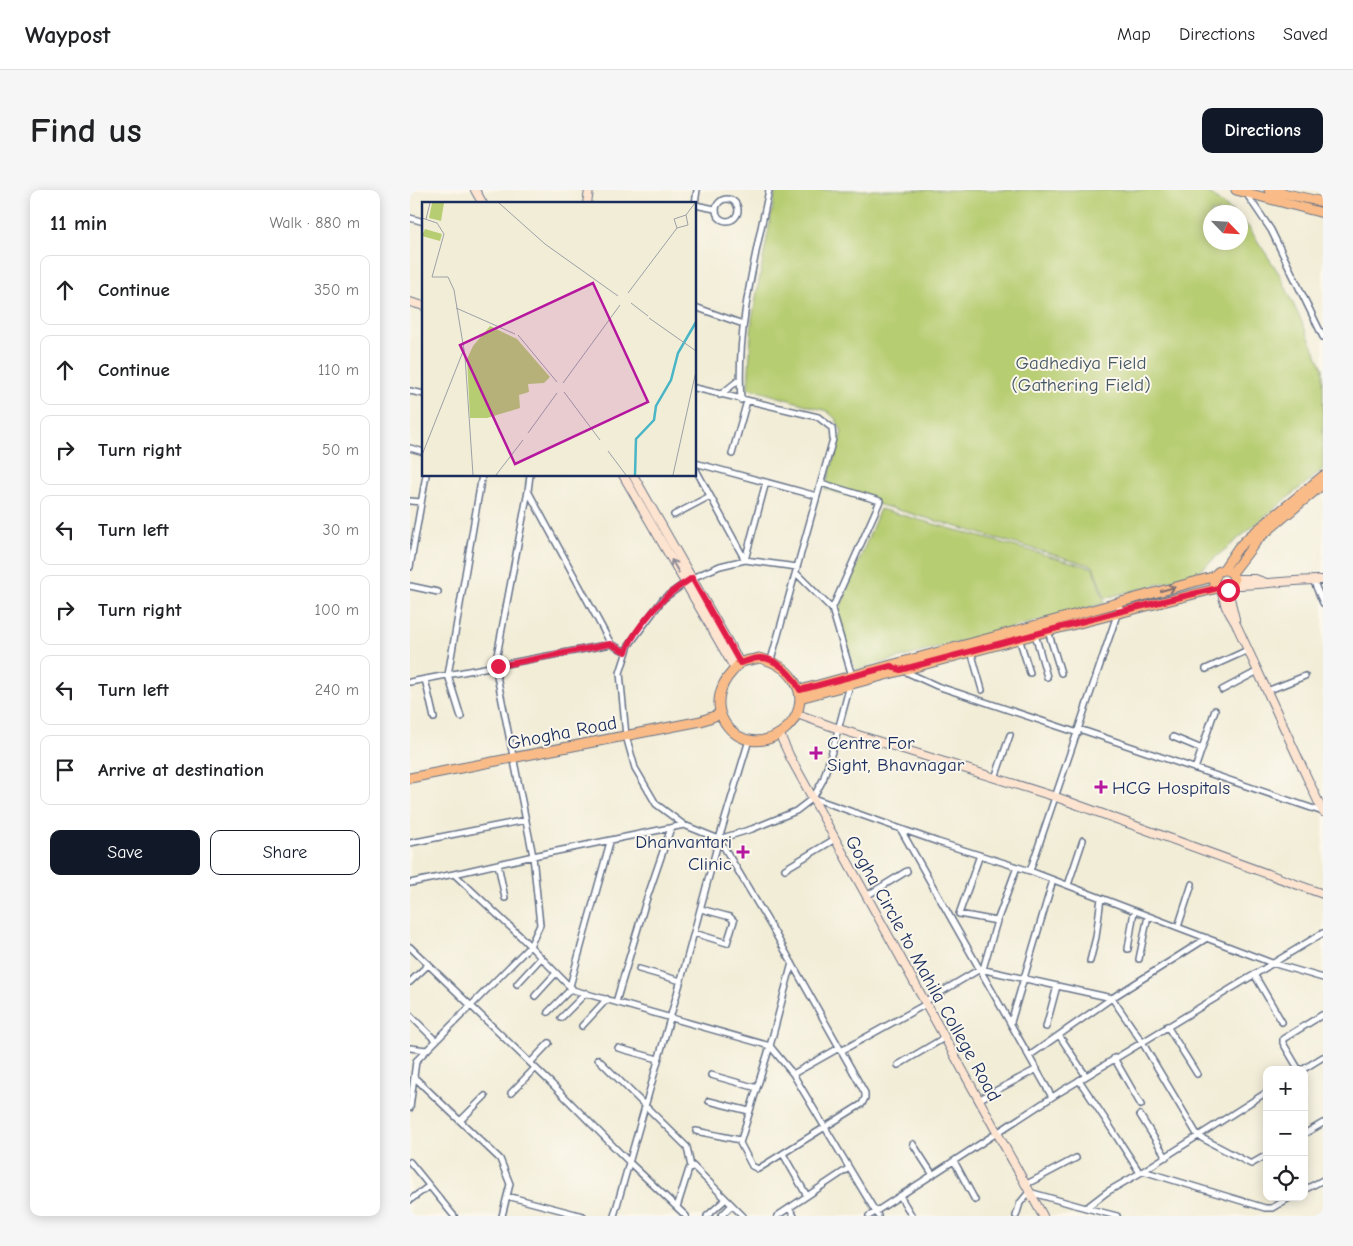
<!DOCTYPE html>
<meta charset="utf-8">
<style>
:root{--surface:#fff;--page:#f6f6f6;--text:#202124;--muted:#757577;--line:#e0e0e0;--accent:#111827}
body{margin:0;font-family:"Comic Neue",sans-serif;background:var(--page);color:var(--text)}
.controls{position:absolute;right:15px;bottom:15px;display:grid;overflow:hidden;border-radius:10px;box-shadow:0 2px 12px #0003}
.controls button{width:45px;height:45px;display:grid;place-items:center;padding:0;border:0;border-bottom:1px solid var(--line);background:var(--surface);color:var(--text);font:25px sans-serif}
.compass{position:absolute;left:793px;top:15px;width:45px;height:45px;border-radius:50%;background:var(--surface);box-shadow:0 2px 12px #0003;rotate:115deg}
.stop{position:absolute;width:15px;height:15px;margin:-11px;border:4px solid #e11d48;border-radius:50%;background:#fff}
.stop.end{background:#e11d48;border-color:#fff;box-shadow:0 1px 5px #0008}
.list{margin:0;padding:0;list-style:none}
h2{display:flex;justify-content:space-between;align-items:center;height:65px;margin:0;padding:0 20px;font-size:21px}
h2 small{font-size:16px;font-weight:400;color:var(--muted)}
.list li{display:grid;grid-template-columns:32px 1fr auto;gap:15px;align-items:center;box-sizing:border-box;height:70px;margin:0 10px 10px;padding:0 10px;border:1px solid var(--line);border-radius:10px}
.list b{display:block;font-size:19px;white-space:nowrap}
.list em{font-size:16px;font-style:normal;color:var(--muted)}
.actions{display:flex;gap:10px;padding:15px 20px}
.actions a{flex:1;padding:11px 0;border:1px solid var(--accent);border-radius:10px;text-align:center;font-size:18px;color:var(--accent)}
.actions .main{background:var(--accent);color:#fff}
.icon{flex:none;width:28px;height:28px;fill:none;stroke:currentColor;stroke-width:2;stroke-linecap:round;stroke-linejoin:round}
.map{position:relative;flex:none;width:913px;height:1026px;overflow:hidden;border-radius:10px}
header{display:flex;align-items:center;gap:30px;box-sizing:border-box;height:70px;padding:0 25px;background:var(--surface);border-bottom:1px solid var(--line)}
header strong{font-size:24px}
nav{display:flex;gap:28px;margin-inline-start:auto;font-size:18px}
.intro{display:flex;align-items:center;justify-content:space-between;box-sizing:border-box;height:120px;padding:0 30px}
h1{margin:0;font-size:35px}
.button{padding:12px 22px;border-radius:10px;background:var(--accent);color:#fff;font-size:18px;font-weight:700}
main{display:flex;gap:30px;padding:0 30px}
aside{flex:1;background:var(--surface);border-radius:10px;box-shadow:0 2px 12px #0003}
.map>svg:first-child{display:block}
.green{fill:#b7cd72;stroke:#697e68}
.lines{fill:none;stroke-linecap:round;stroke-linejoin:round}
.street-casing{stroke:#667288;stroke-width:8}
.secondary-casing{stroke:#667288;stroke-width:10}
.primary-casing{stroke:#667288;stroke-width:11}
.street{stroke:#fff;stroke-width:5}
.secondary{stroke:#fde4d0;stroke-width:8}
.primary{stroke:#f9bc89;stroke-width:9}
.oneway{stroke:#8c8a97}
.oneway2{stroke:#7f6e71}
.route{stroke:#e11d48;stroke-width:6}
.poi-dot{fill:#b5179e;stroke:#fbf7ec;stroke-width:2}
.labels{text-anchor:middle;stroke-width:4;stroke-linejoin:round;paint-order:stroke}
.park-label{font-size:19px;fill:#425663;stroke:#fbf7ec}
.street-label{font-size:19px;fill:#1b2f5e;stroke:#fbf7ec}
.poi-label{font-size:19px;fill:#1b2f5e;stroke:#fbf7ec;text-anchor:start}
.inset-river{fill:none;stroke:#49b5c6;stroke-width:2.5}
.inset-road{fill:none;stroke:#9ca1a7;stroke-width:1}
.view{fill:#b5179e;fill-opacity:0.15;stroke:#b5179e;stroke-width:2.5}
.inset-edge{fill:none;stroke:#1b2f5e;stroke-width:2.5}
</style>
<header>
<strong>Waypost</strong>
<nav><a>Map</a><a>Directions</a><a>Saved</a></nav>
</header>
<div class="intro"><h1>Find us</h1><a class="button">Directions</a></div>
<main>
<aside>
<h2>11 min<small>Walk · 880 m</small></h2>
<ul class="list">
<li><svg class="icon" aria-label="ahead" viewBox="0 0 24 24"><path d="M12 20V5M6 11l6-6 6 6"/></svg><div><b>Continue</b></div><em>350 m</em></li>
<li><svg class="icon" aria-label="ahead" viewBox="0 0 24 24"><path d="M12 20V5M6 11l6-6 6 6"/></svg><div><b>Continue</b></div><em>110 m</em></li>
<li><svg class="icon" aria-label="right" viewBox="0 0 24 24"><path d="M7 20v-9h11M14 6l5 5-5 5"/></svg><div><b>Turn right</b></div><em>50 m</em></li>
<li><svg class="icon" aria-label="left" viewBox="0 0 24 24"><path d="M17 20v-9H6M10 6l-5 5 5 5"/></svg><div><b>Turn left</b></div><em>30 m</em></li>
<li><svg class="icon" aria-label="right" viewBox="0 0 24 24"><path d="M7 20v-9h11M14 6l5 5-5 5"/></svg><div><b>Turn right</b></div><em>100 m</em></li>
<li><svg class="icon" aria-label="left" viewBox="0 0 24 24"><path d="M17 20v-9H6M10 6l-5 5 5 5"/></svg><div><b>Turn left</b></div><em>240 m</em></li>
<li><svg class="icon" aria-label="arrive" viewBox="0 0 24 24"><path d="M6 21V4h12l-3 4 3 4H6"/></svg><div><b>Arrive at destination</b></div></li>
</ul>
<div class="actions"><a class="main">Save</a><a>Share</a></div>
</aside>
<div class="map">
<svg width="913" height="1026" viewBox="0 0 913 1026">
<rect width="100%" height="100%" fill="#fbf7ec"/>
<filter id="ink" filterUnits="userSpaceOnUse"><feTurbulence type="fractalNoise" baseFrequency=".02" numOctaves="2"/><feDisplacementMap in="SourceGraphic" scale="10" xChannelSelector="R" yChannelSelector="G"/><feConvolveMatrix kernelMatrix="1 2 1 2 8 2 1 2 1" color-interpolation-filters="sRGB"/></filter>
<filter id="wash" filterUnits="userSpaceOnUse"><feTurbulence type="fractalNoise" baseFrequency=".0096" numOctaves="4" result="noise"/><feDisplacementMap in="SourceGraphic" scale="20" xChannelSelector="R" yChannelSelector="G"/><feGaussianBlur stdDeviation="1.12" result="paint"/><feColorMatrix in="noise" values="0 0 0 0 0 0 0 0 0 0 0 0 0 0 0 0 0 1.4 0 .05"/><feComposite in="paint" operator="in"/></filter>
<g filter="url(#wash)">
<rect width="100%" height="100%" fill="#f2edd7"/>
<path class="green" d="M366,0H795L823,22H801V52H831V30L837,35L870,85L913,178V279L784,385L695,408L683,376L415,299L432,242L426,229L417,221L338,198L342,129Z
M470,319L683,378L695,413L445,480L428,423Z"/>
</g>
<g filter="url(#ink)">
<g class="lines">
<defs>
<path id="street" d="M836,3L861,40L913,147
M306 20a11 11 0 1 1 22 0a11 11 0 1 1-22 0Z
M285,14L287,0
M285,15L305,19
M0,28L14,32
M285,117L333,134
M285,198L408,227L422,238L423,249L361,470
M0,201L14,204
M310,205L330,189
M331,210C326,139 345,69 359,0
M0,258L14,262
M322,264L337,211
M285,273L407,306
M285,278L335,370
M120,285L118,301L201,454
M411,293L470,311L422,419
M0,311L11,312
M264,325L300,306
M335,370L356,292
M0,377L16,285
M387,377L335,370L310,376L282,388L253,409L219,455L210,483L216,546L225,578L246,614L274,635L309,649L342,639L386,621L403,608L413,590L424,555L440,495
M386,383L422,419L442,486
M903,390L913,413
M0,396L28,402
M638,441L651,483
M625,444L637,487
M609,448L620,483
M561,461L572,500
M796,479L838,460
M494,481L527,496L668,543
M15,489L24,528
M0,492L201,454L216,462
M812,500L848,481
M857,501L895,486
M51,527L38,485L72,285
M669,539L913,622
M763,547L792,559
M785,579L805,520
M585,588L600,545
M403,608L528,652L620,681L862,773L913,788
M491,640L642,907
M0,653L116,630
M570,665L549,724L587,731
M88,674L95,708
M375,679L425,649
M620,681L711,413
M44,684L123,666L85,476L118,301
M0,693L44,684L110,746L163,800L360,856L330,953L342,976L348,979L452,914L455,908V903L361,736L309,649
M658,695L673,650
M458,705L497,681
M768,737L782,694
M284,743L317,753L324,731L320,727L291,719
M0,757L142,894L219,972L276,1026
M718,759L724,721
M729,769L738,726
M680,771L686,747L691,708
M382,773L360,856L383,884L429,858
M229,779L271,791
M573,779L587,731L607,677
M844,784L872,832
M0,792L19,774
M107,794L131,768
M160,796L200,652
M125,806L146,783
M206,812L236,711L261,638
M514,812L570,779L702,808L732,852L788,946L841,974L857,965
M138,822L162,798
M0,825L26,851
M151,828L176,803
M601,832L643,690
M172,836L197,809
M757,836L787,884
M636,837L647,796
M649,845L676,886
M0,858L17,860
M208,858L248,869
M431,861L516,814
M619,866L702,808L797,748
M704,868L731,915
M188,869L277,957L281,977
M120,873L139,853
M488,875L534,848
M889,880L873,853V849L912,825
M892,880L913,867
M383,884L468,1026
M301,885L347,898
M4,887L90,969L100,994L92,1026
M669,890L695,929L730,983
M101,903L125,878
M568,910L627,879
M299,911L339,921
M0,918L6,871L120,756L130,735L123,666L274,635
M730,925L756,967
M50,931L75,906
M286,941L330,950
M894,944L913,933
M503,954L523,985
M373,964L397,1006
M544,971L565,1010
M0,972L44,1026
M733,981L855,1018H862L881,1007
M615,995L666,968
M894,1000L913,990
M97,1006L173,1026
M490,1006L502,1026
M0,1010L19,996
M267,1017L279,979L283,976L333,1026
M379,1018L384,1026
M676,1018L707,1026
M204,1026L276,772L309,649L339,550
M297,1026L316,1009
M311,1026L322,1015
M367,1026L439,978
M459,1026L650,902L913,743
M606,1026L610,1013L619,1002L676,1018L697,1002L730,983L857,902"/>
<path id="secondary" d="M65,0L73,14
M177,14L179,0
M0,112L14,116
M213,285L325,479
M223,285L330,473
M824,389H845L854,392
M823,395C853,395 883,389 913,390
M811,400L816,417L826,434L913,622
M818,400L825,429
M387,524L429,539L646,607L913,704
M370,545L380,567L633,1026"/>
<path id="primary" d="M826,0L913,23
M859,0L913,12
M813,380L828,358L840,346L913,286
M804 390a10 10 0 1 1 20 0a10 10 0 1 1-20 0Z
M822,383L849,348L913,294
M349,468C362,471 375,477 383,489C411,528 346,578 315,533C304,516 309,496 322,482C325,479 327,475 330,473C335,470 343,470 349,468Z
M390,500L806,386
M390,508L638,441L808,398
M0,588L291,531L310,524"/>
</defs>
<use href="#street" class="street-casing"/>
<use href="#secondary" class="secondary-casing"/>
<use href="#primary" class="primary-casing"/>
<use href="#street" class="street"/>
<use href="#secondary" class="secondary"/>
<use href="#primary" class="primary"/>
</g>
<defs><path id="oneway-shaft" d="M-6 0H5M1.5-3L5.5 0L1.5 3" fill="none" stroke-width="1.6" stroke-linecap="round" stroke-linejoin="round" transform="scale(1.25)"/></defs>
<use class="oneway" href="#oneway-shaft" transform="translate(265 376) rotate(-120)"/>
<use class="oneway2" href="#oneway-shaft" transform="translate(758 399) rotate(-16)"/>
</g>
<g class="lines" filter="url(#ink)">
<path class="route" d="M88,476L200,454L216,462C221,445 241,422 253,410C261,401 272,395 282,388L330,473C336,472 343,468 349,468C367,467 383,486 390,500L481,476L490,480L708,422L808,398L818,400"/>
</g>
<g class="poi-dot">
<path d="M403.5 555.5h5v5h5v5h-5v5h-5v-5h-5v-5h5z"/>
<path d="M688.5 589.5h5v5h5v5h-5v5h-5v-5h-5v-5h5z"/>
<path d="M330.5 654.5h5v5h5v5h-5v5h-5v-5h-5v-5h5z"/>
</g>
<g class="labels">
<g class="park-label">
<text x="671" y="179">Gadhediya Field<tspan x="671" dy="22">(Gathering Field)</tspan></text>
</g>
<g class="street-label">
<text transform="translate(152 542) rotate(-11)" y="7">Ghogha Road</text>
<text transform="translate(514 778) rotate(61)" y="7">Gogha Circle to Mahila College Road</text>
</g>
<g class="poi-label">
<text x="417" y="559">Centre For<tspan x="417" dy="22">Sight, Bhavnagar</tspan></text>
<text x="702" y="604">HCG Hospitals</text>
<text x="322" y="658" text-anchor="end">Dhanvantari<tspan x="322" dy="22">Clinic</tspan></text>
</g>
</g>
<g transform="translate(12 12)">
<rect width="274" height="274" fill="#f2edd7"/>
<path d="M10,1H22L19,19L7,16ZM3,27L20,32L18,39L0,34ZM68,124L95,137L128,175L122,181L106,182L107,190L97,193L98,206L65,216H48L45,157L51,144Z" fill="#b7cd72"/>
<path class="inset-river" d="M213,273L214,237L232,218L234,204L249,178L256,151L274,120"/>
<path class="inset-road" d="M77,1L123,42L196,94M264,13L273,1M0,16L15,21L22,32L10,75M4,17L8,1M10,75H26L32,88L43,154L51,273M206,91L255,26L266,23L264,13L252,17L255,26M209,101L226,114M34,106L93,132M227,116L274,149M96,133L135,180M141,181L198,103M142,190L178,238M106,231L135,191M186,249L204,273M0,253L42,147M74,273L101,238M251,273L274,169"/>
<path class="view" d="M171,81L226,200L93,262L38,143Z"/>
<rect width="274" height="274" class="inset-edge"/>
</g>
</svg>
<div class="controls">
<button>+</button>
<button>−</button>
<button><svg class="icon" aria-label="locate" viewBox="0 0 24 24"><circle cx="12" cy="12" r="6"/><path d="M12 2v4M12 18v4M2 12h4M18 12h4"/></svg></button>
</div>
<svg class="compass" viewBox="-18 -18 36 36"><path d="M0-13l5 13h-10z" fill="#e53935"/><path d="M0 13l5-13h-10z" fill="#757577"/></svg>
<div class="stop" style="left:818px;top:400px"></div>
<div class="stop end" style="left:88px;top:476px"></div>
</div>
</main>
